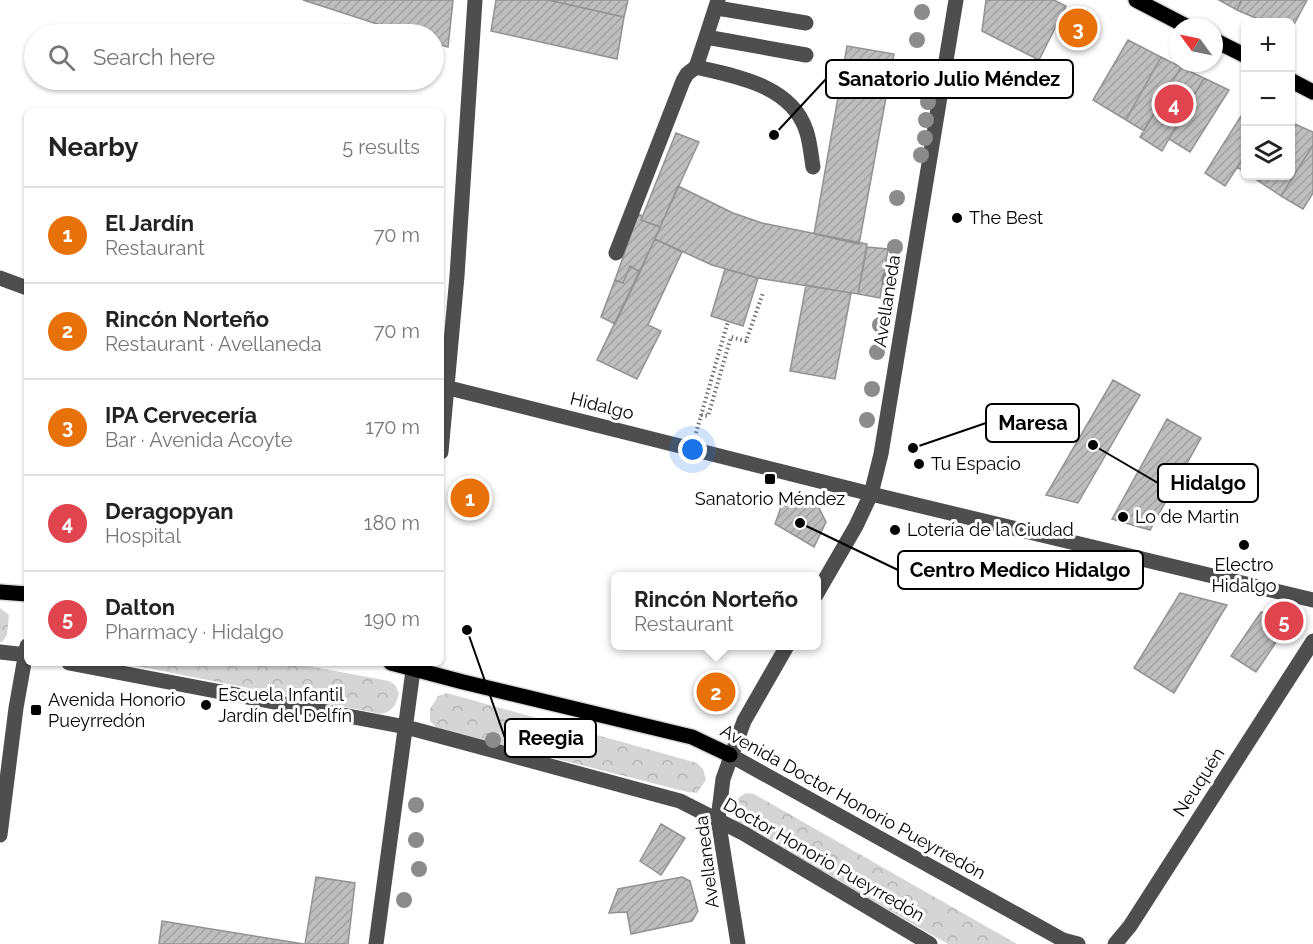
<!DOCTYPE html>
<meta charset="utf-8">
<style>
:root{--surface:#fff;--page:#f2f2f2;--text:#222;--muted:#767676;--line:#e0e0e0;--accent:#0f766e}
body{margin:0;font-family:Raleway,sans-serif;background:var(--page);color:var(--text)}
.controls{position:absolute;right:18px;top:18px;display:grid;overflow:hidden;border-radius:9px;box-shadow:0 2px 4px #0004}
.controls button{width:54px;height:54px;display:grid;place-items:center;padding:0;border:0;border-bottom:2px solid var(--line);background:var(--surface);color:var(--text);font:30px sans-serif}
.compass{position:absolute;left:1169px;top:18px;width:54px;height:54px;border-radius:50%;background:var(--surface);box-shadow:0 2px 4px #0004;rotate:303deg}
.you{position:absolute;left:693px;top:450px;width:21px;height:21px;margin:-15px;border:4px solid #fff;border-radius:50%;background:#1a73e8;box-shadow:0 0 0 9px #1a73e833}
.badge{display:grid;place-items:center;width:39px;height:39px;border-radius:50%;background:var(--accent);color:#fff;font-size:20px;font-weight:700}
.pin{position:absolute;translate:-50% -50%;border:3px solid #fff;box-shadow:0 2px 6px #0006}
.popup{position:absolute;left:611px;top:572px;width:210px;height:78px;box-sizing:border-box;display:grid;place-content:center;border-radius:9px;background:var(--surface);filter:drop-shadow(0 2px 4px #0005);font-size:20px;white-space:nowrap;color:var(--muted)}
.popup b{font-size:22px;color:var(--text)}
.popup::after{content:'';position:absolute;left:50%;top:100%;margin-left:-12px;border:12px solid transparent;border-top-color:var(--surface)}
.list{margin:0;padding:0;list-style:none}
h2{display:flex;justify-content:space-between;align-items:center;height:78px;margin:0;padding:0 24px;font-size:26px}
h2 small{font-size:20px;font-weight:400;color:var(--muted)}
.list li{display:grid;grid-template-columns:39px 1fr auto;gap:18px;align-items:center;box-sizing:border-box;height:96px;padding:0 24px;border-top:2px solid var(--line)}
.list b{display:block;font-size:22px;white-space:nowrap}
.list p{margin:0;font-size:20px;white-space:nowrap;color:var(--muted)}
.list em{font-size:20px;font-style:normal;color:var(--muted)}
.icon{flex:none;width:33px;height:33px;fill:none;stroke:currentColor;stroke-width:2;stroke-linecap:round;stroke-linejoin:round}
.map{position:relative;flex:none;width:1313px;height:944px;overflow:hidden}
.search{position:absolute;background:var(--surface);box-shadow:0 2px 4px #0004;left:24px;top:24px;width:420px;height:66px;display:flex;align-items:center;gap:15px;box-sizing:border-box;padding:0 21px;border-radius:33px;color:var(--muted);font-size:22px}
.panel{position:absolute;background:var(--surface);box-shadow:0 2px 4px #0004;left:24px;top:108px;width:420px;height:558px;border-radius:9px}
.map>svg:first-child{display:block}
.park{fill:url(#park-crowns)}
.building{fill:url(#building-hatch);stroke:#929292;stroke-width:1.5}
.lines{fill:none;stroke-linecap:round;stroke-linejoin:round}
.major-casing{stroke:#dbdbdb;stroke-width:18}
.path{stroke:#707070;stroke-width:4;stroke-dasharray:1.5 3;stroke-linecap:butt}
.minor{stroke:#4e4e4e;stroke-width:15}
.major{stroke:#000;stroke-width:15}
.tree{fill:#8b8b8b}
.poi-dot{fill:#000;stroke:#fff;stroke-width:2}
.labels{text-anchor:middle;stroke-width:6;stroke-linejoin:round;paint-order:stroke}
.poi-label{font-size:18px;fill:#000;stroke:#fff;text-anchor:start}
.street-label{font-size:18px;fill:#000;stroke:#fff}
.leader{fill:none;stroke:#000;stroke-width:2}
.callout-dot{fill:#000;stroke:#fff;stroke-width:2}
.callout{fill:#fff;stroke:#000;stroke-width:2}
.callout-label{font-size:20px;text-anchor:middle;font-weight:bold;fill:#000}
</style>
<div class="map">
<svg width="1313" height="944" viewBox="0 0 1313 944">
<defs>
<pattern id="park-crowns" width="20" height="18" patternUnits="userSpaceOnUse" patternTransform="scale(1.5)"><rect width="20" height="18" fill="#d5d5d5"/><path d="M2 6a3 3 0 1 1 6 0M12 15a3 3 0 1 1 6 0" fill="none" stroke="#b5b5b5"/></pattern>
<pattern id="building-hatch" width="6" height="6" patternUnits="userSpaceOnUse" patternTransform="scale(1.5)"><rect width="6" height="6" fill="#bebebe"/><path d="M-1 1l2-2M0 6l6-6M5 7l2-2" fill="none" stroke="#a2a2a2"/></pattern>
</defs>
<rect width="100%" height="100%" fill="#fff"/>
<path class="park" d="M0,608L9,615L7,635L2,642H0Z
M122,663H292L389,681L395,685L399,693C396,705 393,711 381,714Z
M447,693L697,763L703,769L706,780L697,793L688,792L438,729L430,721V709L438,696Z
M746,793L754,794L1017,944H948L737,824C728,809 731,802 746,793Z"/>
<path class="building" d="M303,0H453L448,47L434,43V34H408Z
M496,0H548L624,17L617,59L491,31Z
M548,0H628L624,17Z
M986,0H1054L1066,6L1039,60L982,31Z
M1219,0H1242L1237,10Z
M1242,0H1307L1290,32V22H1265L1237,10Z
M1128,40L1161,57L1126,120L1093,100Z
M847,46L894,54L859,244L814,234Z
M1161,57L1181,67L1144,131L1126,120Z
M1181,67L1204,78L1162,151L1140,137Z
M1204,78L1229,90L1190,152L1169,139Z
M1246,108V154L1225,186L1205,173Z
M1295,124L1313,132V145L1281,196L1260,182L1263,176H1290V132Z
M676,133L699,142L660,227L641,220Z
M1313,145V193L1303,209L1281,196Z
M1246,154V173L1237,167Z
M1250,176H1263L1260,182Z
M678,186L733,213L762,223L867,244L858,294L758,278L712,265L655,239Z
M638,214L642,216L641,220L660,227L640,272L630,266L623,283L615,280Z
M655,239L682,252L648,325L661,331L637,379L597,360Z
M867,247L888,249L880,298L858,294Z
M630,266L640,272L615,324L601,317L615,280L623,283Z
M725,269L758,278L743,326L711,316Z
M806,285L851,293L835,379L790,371Z
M1113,380L1140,395L1078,503L1046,495Z
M1167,419L1201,438L1150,530L1112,519Z
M784,499L818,506L826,522L814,547L775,524Z
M1180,593L1227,605L1174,693L1134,668Z
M1261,612L1291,620L1256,672L1231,656Z
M661,824L685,838L661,875L640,861Z
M316,877L355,883L348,944H305Z
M682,877L690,881L698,911L692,921L631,934L627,912L609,913L618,889Z
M162,921L304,944H159Z"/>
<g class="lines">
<defs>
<path id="major" d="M1136,0L1188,27
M1214,40L1246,56
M1290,80L1313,92
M0,592L27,594
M391,663L463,682L692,737L730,755"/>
</defs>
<use href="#major" class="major-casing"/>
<path class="path" d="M701,415L708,416L731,337L746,341L763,293
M696,433L728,321"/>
<path class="minor" d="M718,0L706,37L806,55
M717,8L806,23
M706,37L696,67C735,76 791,85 806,130C810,141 811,155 813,167
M616,253L683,81L687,74L696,67
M0,278L27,288
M441,386L871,494L1313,600
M441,452L457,276L475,0
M816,595L856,526L871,494L881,454L956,0
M0,652L27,655
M69,663L406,727L680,801L743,833L930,944
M730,755L1063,940L1078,944
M0,835L16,708L27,646
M376,944L414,663
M738,944L718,819L723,779L744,721L787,646
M1115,944L1130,926L1313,641"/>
<use href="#major" class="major"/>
</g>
<g class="tree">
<circle cx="922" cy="12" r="8"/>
<circle cx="917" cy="40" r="8"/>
<circle cx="921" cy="75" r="8"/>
<circle cx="928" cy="102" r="8"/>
<circle cx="926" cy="120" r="8"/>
<circle cx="925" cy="138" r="8"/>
<circle cx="921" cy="155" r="8"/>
<circle cx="897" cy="198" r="8"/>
<circle cx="895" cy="247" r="8"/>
<circle cx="889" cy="279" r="8"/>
<circle cx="880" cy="325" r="8"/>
<circle cx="877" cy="352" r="8"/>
<circle cx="872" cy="389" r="8"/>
<circle cx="867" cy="420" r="8"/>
<circle cx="493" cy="740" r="8"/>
<circle cx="517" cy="746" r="8"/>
<circle cx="416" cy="805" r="8"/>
<circle cx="416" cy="840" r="8"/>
<circle cx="419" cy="869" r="8"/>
<circle cx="404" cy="900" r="8"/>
</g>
<g class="poi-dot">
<circle cx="957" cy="218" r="6"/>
<circle cx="919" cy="464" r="6"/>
<rect x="764" y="473" width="12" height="12" rx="3"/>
<circle cx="1123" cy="517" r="6"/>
<circle cx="895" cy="530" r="6"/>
<circle cx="1244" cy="545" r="6"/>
<circle cx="206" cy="705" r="6"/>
<rect x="30" y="704" width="12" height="12" rx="3"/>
</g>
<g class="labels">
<g class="poi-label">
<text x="969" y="224">The Best</text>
<text x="931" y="470">Tu Espacio</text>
<text x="770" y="505" text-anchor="middle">Sanatorio Méndez</text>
<text x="1135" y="523">Lo de Martin</text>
<text x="907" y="536">Lotería de la Ciudad</text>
<text x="1244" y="571" text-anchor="middle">Electro<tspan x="1244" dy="21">Hidalgo</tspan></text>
<text x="218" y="701">Escuela Infantil<tspan x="218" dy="21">Jardín del Delfín</tspan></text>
<text x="48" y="706">Avenida Honorio<tspan x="48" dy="21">Pueyrredón</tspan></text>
</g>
<g class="street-label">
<text transform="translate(887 301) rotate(-81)" y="6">Avellaneda</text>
<text transform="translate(602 406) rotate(14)" y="6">Hidalgo</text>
<text transform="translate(1199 782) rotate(-57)" y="6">Neuquén</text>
<text transform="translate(853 802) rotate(29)" y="6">Avenida Doctor Honorio Pueyrredón</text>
<text transform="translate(824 860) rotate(30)" y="6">Doctor Honorio Pueyrredón</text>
<text transform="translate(707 862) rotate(-97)" y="6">Avellaneda</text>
</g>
</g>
<path class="leader" d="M774 135L826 79M913 448L986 423M1093 445L1158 483M800 523L898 570M467 630L505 738"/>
<g class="callout-dot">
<circle cx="774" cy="135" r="6"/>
<circle cx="913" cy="448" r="6"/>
<circle cx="1093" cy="445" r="6"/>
<circle cx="800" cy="523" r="6"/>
<circle cx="467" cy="630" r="6"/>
</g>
<g class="callout">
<rect x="826" y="60" width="247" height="38" rx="6"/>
<rect x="986" y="404" width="93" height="38" rx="6"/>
<rect x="1158" y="464" width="100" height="38" rx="6"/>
<rect x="898" y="551" width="245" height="38" rx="6"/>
<rect x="505" y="719" width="91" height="38" rx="6"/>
</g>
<g class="callout-label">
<text x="949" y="86">Sanatorio Julio Méndez</text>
<text x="1033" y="430">Maresa</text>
<text x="1208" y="490">Hidalgo</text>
<text x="1020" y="577">Centro Medico Hidalgo</text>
<text x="551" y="745">Reegia</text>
</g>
</svg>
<div class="controls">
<button>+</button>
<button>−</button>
<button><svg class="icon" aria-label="layers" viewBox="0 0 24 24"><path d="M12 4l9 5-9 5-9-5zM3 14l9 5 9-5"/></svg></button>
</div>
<svg class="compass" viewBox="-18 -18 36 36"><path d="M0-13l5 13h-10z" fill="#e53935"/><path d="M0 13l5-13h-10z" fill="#767676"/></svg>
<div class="you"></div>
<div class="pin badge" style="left:470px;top:498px;background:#e8710a">1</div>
<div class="pin badge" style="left:716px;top:692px;background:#e8710a">2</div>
<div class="popup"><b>Rincón Norteño</b>Restaurant</div>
<div class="pin badge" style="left:1078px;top:28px;background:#e8710a">3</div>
<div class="pin badge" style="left:1174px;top:104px;background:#e0444e">4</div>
<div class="pin badge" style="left:1284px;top:621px;background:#e0444e">5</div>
<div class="search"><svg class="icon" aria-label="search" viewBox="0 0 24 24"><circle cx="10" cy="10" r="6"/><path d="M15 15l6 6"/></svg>Search here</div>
<section class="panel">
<h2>Nearby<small>5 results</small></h2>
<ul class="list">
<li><span class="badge" style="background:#e8710a">1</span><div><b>El Jardín</b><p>Restaurant</p></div><em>70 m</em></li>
<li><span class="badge" style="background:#e8710a">2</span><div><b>Rincón Norteño</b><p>Restaurant · Avellaneda</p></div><em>70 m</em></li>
<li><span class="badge" style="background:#e8710a">3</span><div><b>IPA Cervecería</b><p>Bar · Avenida Acoyte</p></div><em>170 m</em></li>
<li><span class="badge" style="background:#e0444e">4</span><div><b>Deragopyan</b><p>Hospital</p></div><em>180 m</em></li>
<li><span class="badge" style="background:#e0444e">5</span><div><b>Dalton</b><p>Pharmacy · Hidalgo</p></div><em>190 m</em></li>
</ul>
</section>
</div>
